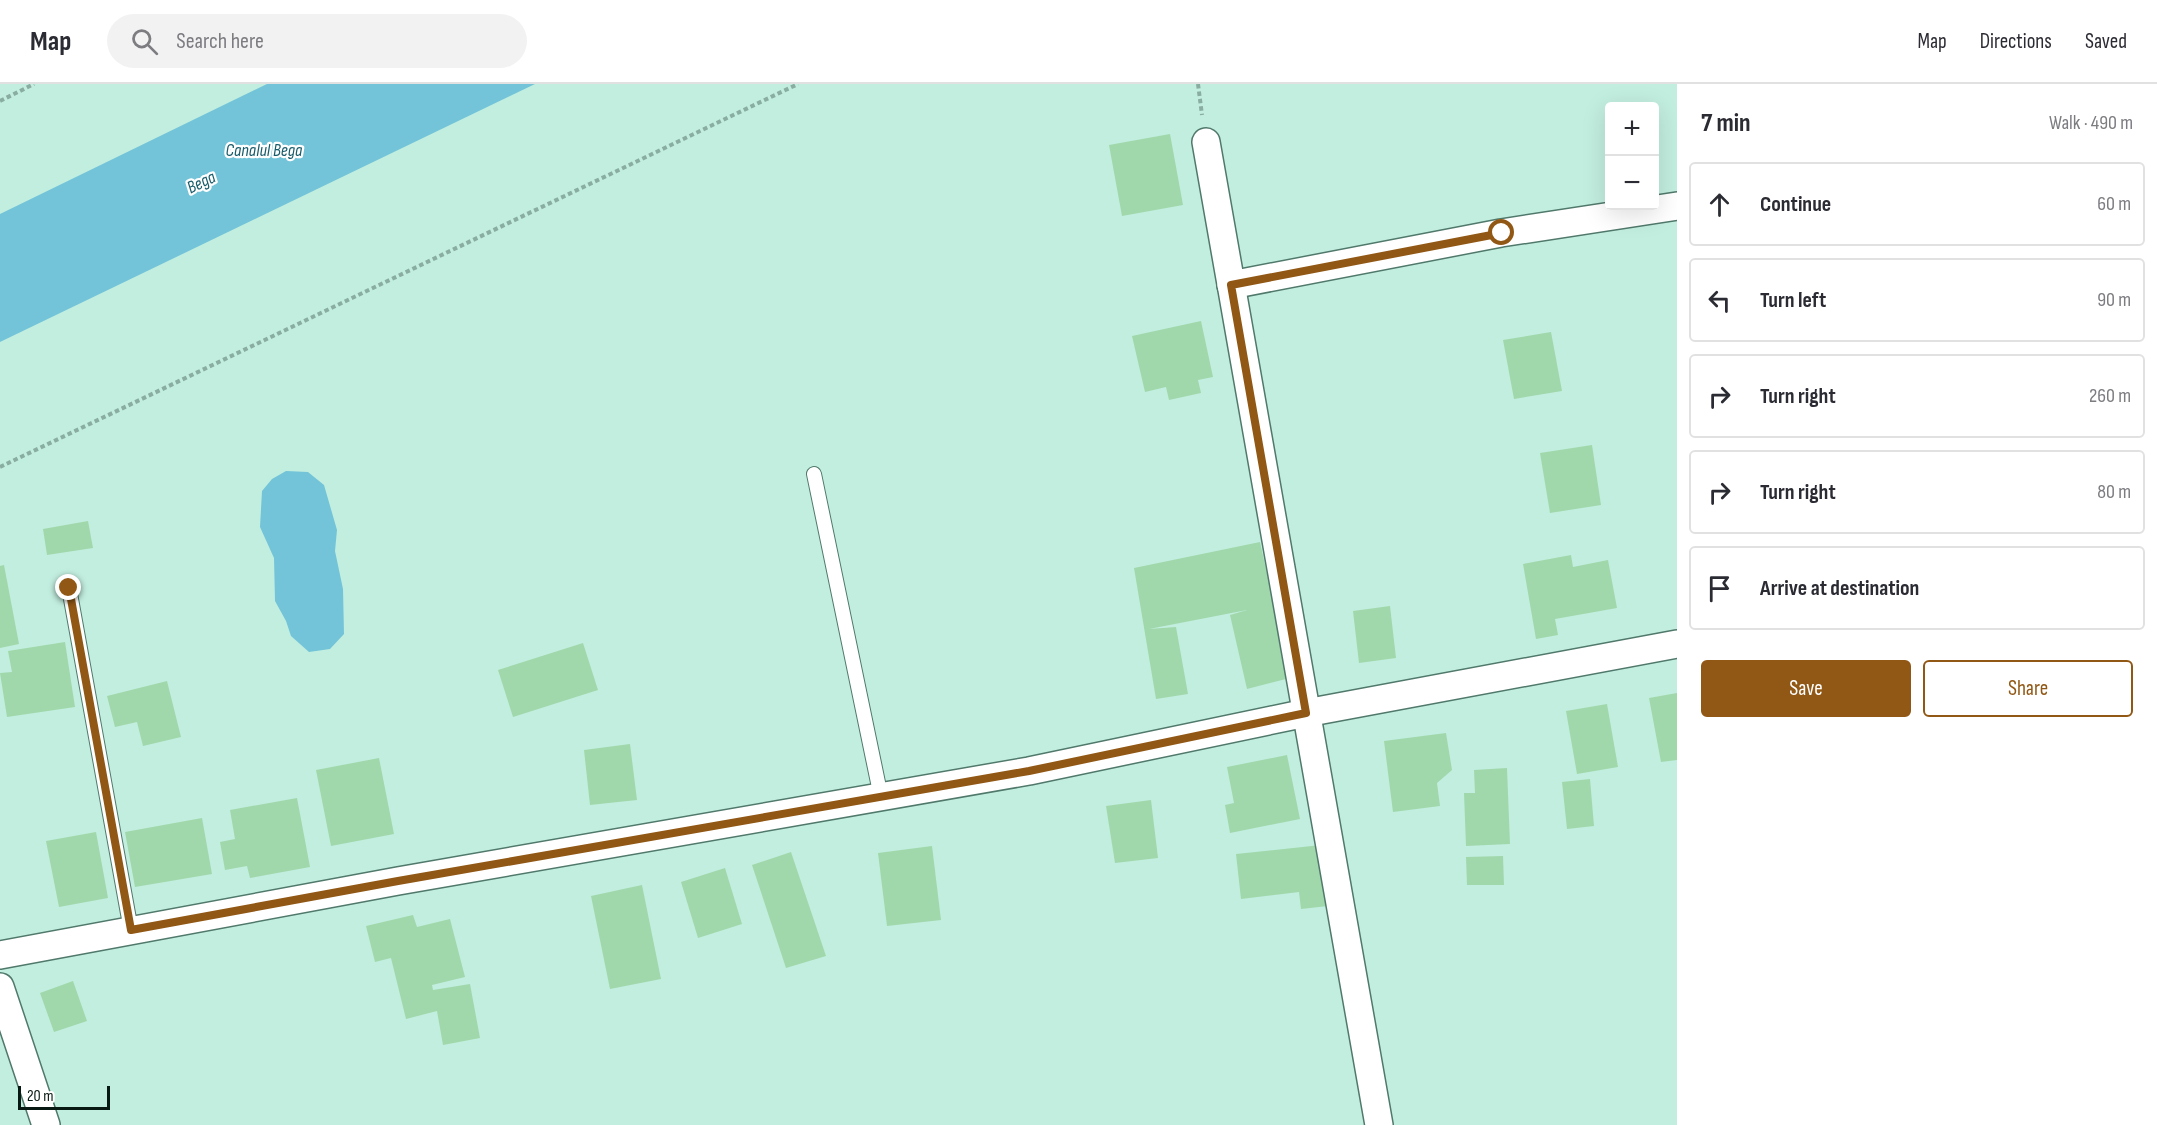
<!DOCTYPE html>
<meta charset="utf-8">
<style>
body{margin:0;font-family:"Sofia Sans Condensed",sans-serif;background:#f2f2f3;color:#2b2b33}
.controls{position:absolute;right:18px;top:18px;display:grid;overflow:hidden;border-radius:6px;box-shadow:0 6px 24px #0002}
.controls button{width:54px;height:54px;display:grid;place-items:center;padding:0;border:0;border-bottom:2px solid #e1e1e2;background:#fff;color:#2b2b33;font:30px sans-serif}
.scale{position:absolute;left:18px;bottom:15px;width:92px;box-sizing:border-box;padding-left:6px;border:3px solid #081914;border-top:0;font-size:16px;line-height:21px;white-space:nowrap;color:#081914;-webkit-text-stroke:4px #fff;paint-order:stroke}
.stop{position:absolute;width:18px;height:18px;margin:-14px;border:4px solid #915714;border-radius:50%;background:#fff}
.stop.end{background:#915714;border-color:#fff;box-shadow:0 2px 6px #0008}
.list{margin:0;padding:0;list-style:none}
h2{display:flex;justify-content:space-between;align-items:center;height:78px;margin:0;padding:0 24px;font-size:26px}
h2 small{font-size:20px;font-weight:400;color:#7c7c81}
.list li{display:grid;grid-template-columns:39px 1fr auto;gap:18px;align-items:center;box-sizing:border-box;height:84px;margin:0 12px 12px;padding:0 12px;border:2px solid #e1e1e2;border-radius:6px}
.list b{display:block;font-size:22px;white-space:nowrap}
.list em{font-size:20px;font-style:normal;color:#7c7c81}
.actions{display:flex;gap:12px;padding:18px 24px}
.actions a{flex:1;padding:14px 0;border:2px solid #915714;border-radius:6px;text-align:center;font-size:21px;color:#915714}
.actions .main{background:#915714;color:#fff}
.icon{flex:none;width:33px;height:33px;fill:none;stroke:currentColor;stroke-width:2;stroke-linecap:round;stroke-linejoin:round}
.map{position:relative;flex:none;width:1677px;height:1041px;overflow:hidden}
header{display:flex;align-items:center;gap:36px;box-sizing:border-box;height:84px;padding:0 30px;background:#fff;border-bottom:2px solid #e1e1e2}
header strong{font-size:28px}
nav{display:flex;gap:33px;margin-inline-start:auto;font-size:21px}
.search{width:420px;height:54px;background:#f2f2f3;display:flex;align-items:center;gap:15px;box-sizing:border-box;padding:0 21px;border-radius:33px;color:#7c7c81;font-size:22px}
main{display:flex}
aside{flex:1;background:#fff}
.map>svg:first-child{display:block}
.water{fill:#73c4d9}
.building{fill:#a0d8ab}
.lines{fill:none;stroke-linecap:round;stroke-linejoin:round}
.lane-casing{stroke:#50796c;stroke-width:16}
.street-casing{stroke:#50796c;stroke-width:30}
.path{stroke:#89ada1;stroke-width:4;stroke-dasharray:4.5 3;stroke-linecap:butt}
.lane{stroke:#fff;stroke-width:14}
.street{stroke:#fff;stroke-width:27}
.route{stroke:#915714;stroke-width:8}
.labels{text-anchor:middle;stroke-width:4.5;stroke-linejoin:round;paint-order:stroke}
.water-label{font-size:18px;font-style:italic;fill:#185c6b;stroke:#fff}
</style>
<header>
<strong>Map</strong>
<div class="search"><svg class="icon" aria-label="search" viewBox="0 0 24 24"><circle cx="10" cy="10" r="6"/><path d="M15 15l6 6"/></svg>Search here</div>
<nav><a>Map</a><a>Directions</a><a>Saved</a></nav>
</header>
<main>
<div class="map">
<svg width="1677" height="1041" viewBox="0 0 1677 1041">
<rect width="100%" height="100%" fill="#c2eedf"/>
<g class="water">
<polygon points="267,0 535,0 0,258 0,130"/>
<polygon points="286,387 308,388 324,401 337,446 335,467 343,505 344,550 330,565 309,568 291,552 286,537 275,517 274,474 260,443 262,407 272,395"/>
</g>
<g class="building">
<polygon points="1170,50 1183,121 1122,132 1109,61"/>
<polygon points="1201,237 1213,293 1198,296 1201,309 1169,316 1166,303 1145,308 1132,252"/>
<polygon points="1551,248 1562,307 1514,315 1503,256"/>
<polygon points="1592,361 1601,421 1550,429 1540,369"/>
<polygon points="88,437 93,464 47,471 43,445"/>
<polygon points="1260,458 1290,594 1247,605 1230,531 1247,526 1149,545 1176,543 1188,610 1156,615 1134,484"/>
<polygon points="1571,471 1573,483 1608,476 1617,524 1555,535 1558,551 1536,555 1523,480"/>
<polygon points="4,481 19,560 0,564 0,482"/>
<polygon points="1390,522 1396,574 1359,579 1353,527"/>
<polygon points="65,558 75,623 7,633 0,589 12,588 8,567"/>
<polygon points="583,559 598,606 513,633 498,586"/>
<polygon points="167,597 181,653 143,662 137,638 115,643 107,612"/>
<polygon points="1677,609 1677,676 1661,678 1649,614"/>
<polygon points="1607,620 1618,683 1577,690 1566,627"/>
<polygon points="1446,649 1452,686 1437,699 1440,722 1393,728 1384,657"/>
<polygon points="630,660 637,716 590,721 584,666"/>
<polygon points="1287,671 1300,735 1230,749 1225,721 1234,719 1227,683"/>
<polygon points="379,674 394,750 331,762 316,686"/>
<polygon points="1507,684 1510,760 1466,762 1464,709 1475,709 1474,686"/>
<polygon points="1590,695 1594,742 1567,745 1562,698"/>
<polygon points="297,714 310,783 250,794 247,782 225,786 220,758 235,755 230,726"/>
<polygon points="1151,716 1158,774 1115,779 1106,722"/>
<polygon points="202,734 212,790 135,803 125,748"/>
<polygon points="96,748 108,814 59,823 46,757"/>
<polygon points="1321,761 1328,822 1301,825 1299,808 1241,815 1236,770"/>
<polygon points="932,762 941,836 887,842 878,769"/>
<polygon points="791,768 826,872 786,884 752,781"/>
<polygon points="1503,772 1504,801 1467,801 1466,773"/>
<polygon points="725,784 742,840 698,854 681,798"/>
<polygon points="642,801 661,895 610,905 591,812"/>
<polygon points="413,831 417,843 450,835 465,893 432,901 433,906 470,900 480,954 443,961 437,927 406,935 391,874 375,878 366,842"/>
<polygon points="73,897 87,937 54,948 40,909"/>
</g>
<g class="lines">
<g class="lane-casing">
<g id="lane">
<polyline points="814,390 881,713"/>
<polyline points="69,504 131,846"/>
</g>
</g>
<g class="street-casing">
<g id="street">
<polyline points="1206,58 1379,1041"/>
<polyline points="1231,201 1501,149 1677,122"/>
<polyline points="0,871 398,797 1029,687 1306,629 1677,560"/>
<polyline points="0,903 46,1041"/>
</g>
</g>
<g class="path">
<polyline points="1198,0 1202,31"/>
<polyline points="0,17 34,0"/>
<polyline points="0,383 798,0"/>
</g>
<use href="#lane" class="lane"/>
<use href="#street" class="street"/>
</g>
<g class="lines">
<polyline class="route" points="69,504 131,846 398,797 1029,687 1306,629 1231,201 1502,149"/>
</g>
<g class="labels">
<g class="water-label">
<text x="264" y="72">Canalul Bega</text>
<text transform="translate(201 98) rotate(-26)" y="6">Bega</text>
</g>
</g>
</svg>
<div class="controls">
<button>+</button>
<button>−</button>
</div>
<div class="scale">20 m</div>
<div class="stop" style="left:1502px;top:149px"></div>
<div class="stop end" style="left:69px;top:504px"></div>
</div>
<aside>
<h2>7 min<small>Walk · 490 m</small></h2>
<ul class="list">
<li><svg class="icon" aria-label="ahead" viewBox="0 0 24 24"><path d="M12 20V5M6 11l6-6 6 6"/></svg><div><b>Continue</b></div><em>60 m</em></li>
<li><svg class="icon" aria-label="left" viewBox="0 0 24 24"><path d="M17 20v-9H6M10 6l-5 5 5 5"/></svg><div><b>Turn left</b></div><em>90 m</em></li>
<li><svg class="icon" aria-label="right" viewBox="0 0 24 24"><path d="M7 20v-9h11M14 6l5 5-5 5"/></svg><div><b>Turn right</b></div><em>260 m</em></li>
<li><svg class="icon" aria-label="right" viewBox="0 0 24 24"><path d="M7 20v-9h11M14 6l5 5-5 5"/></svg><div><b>Turn right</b></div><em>80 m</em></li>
<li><svg class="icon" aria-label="arrive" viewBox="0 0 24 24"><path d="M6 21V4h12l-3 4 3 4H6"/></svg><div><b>Arrive at destination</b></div></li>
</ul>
<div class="actions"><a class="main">Save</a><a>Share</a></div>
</aside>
</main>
